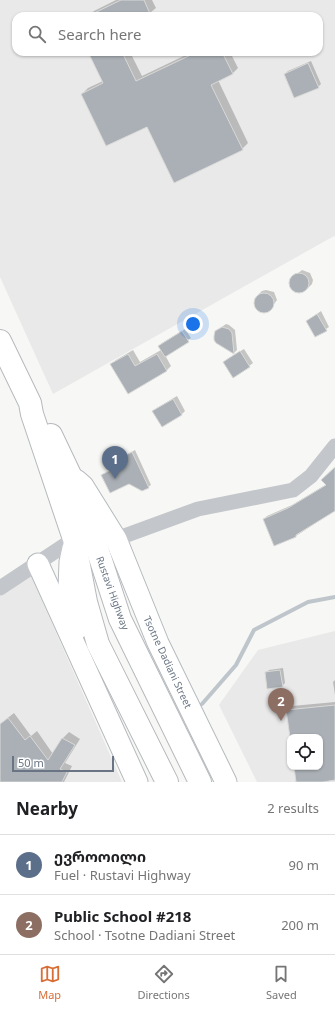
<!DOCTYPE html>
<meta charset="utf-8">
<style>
body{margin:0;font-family:"Noto Sans","Noto Sans Georgian",sans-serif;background:#f6f6f6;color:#202124}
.controls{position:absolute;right:12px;bottom:12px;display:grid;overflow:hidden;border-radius:8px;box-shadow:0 1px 3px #0004}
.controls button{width:36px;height:36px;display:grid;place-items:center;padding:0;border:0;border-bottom:1px solid #e0e0e0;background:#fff;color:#202124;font:20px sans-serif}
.scale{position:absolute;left:12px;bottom:10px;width:102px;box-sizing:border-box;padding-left:4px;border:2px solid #697584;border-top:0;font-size:11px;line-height:14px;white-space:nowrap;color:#697584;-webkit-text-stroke:3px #fff;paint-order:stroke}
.you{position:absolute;left:193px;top:324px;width:14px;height:14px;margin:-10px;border:3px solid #fff;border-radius:50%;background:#1a73e8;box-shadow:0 0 0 6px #1a73e833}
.badge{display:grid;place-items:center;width:26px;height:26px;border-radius:50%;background:#d86d35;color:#fff;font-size:13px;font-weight:700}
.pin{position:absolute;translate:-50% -33px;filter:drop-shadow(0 1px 2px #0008)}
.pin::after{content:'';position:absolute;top:21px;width:14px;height:12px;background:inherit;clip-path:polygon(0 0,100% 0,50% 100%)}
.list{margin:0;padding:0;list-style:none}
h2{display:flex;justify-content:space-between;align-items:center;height:52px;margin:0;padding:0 16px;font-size:17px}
h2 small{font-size:13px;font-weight:400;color:#757577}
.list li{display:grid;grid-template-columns:26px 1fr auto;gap:12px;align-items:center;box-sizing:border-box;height:60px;padding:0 16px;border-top:1px solid #e0e0e0}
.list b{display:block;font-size:15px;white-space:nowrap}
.list p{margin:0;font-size:13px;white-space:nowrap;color:#757577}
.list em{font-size:13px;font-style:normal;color:#757577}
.icon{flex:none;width:22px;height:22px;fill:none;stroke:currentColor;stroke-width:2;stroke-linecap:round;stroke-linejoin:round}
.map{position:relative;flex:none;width:335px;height:782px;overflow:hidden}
.search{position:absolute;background:#fff;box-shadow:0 1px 3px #0004;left:12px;right:12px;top:12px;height:44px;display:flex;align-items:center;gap:10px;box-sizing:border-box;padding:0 14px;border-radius:12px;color:#757577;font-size:15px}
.sheet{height:172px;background:#fff}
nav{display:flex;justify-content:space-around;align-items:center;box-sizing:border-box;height:56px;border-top:1px solid #e0e0e0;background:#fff;font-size:11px;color:#757577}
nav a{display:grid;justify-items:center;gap:2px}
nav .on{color:#d86d35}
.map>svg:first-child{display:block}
.built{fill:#e8e9e8;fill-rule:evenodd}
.shadow{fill:#0003}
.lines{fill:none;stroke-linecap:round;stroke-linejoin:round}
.stream{stroke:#bec5cb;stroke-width:4}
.building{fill:#aab0b6;stroke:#d9d9d7}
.secondary-casing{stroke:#b6babe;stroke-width:23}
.highway-casing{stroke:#b6b9bc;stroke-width:24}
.street{stroke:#c3c6ca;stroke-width:15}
.secondary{stroke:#fff;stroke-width:21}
.highway{stroke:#fff;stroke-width:22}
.labels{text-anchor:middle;stroke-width:4;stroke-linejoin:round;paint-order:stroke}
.street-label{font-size:10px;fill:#697584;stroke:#fff}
</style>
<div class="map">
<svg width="335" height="782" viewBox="0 0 335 782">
<rect width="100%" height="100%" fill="#f7f8f5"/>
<g class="built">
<path d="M 0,0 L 335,0 L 335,237 L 334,236 L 53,394 L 0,277 ZM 16,16 L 319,16 L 319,52 L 16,52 Z"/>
<polygon points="31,576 122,782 0,782 0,595"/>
<path d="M 335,631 L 335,782 L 257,782 L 219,705 L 258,650 ZM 290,737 L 320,737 L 320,767 L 290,767 Z"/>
</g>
<g class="shadow">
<polygon points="116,0 152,0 156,8 146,16 89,16 94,11"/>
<polygon points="89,52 130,52 142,76 192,52 230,52 238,68 232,74 218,80 248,143 242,149 147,126 82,94 88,88 103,81"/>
<polygon points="311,61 321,84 318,87 285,74 288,71"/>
<polygon points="302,270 310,273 313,280 312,284 305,291 296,293 293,290 290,282 291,279"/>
<polygon points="266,290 274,292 277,300 269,311 261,312 255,307 254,302 255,298 262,291"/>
<polygon points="321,311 329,327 316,336 307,321"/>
<polygon points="226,324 229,325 235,330 237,350 234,353 217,342 219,329"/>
<polygon points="185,329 191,338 165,355 171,366 167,370 111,364 116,360 133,350 140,362 161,350 159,346 162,343"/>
<polygon points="244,349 253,363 249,366 227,359"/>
<polygon points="177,396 185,411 182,414 162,426 154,411 157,408"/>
<polygon points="135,450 151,485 148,487 102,475 122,465 119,459"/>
<polygon points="335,468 335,510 296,536 264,519 267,516 292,505 327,484"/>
<polygon points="283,668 285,683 282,686 266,673 269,670"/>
<polygon points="335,680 335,695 333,682"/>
<polygon points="335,702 335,779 315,782 297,782 295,767 320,767 320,737 291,737 287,711 292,706"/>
<polygon points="14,713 31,736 37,731 53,754 63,738 69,732 80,739 65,763 72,766 64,782 0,782 0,724"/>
</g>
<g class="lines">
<polyline class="stream" points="202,704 236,665 254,630 308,602 335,597"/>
</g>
<g class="building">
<polygon points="121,0 144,0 151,16 88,16"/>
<polygon points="88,52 122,52 136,81 197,52 222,52 233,74 211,85 243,150 174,183 147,127 106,146 81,94 103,83"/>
<polygon points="308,63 319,88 294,98 284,74"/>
<circle cx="299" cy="283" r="10"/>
<circle cx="264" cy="303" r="10"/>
<polygon points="317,314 327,331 315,337 306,321"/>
<polygon points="222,327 229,329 232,333 234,354 216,343 214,340 214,336 215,331"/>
<polygon points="182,331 189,342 165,357 158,346"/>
<polygon points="240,351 250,367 233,378 223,362"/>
<polygon points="128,354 135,366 157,354 167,371 128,394 110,364"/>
<polygon points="173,399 182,415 162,427 152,411"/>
<polygon points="132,452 149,488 142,491 129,484 110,493 101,475 121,465 118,459"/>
<polygon points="335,467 335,511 296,535 296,537 274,546 263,519 288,508 326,485 321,480"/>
<polygon points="280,670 283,687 267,689 265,672"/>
<polygon points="335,705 335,780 323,782 296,782 294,767 320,767 320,737 290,737 286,710"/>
<polygon points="8,718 25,740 30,736 48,760 62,738 75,745 60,769 67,772 62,782 0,782 0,724"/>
</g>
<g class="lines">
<g class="secondary-casing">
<g id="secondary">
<polyline points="76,480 83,486 116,539 158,643 226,782"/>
<polyline points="73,548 70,562 69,588 76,630"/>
<polyline points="38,564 137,782"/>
</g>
</g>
<g class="highway-casing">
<g id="highway">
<polyline points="0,341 30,403 32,414 74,539 86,602 98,644 167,782"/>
<polyline points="51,435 80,496 120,619 200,782"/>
</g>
</g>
<g class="street">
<polyline points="107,538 116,539 198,509 293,490 311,476 335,446"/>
<polyline points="0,588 74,539 81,539"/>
</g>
<use href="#secondary" class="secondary"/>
<use href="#highway" class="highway"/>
</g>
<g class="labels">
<g class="street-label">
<text transform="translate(113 593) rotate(70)" y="4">Rustavi Highway</text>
<text transform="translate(168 662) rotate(65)" y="4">Tsotne Dadiani Street</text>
</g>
</g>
</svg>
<div class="controls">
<button><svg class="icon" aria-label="locate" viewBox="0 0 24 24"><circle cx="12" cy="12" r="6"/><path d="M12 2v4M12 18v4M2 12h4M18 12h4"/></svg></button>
</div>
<div class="scale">50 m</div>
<div class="you"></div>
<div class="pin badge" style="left:115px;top:479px;background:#5c6f8a">1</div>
<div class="pin badge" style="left:281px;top:721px;background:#8d6e63">2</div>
<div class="search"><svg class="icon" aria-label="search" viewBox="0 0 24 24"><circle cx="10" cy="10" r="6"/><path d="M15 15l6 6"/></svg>Search here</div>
</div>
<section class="sheet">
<h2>Nearby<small>2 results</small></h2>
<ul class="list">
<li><span class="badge" style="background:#5c6f8a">1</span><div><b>ევროოილი</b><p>Fuel · Rustavi Highway</p></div><em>90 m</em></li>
<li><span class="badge" style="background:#8d6e63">2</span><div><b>Public School #218</b><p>School · Tsotne Dadiani Street</p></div><em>200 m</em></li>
</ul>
</section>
<nav>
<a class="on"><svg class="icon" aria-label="map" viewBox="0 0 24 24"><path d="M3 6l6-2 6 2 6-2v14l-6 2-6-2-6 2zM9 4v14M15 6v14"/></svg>Map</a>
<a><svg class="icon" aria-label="directions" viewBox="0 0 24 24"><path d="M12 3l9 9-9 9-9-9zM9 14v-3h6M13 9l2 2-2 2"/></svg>Directions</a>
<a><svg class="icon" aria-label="saved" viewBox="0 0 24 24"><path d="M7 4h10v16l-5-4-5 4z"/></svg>Saved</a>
</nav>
